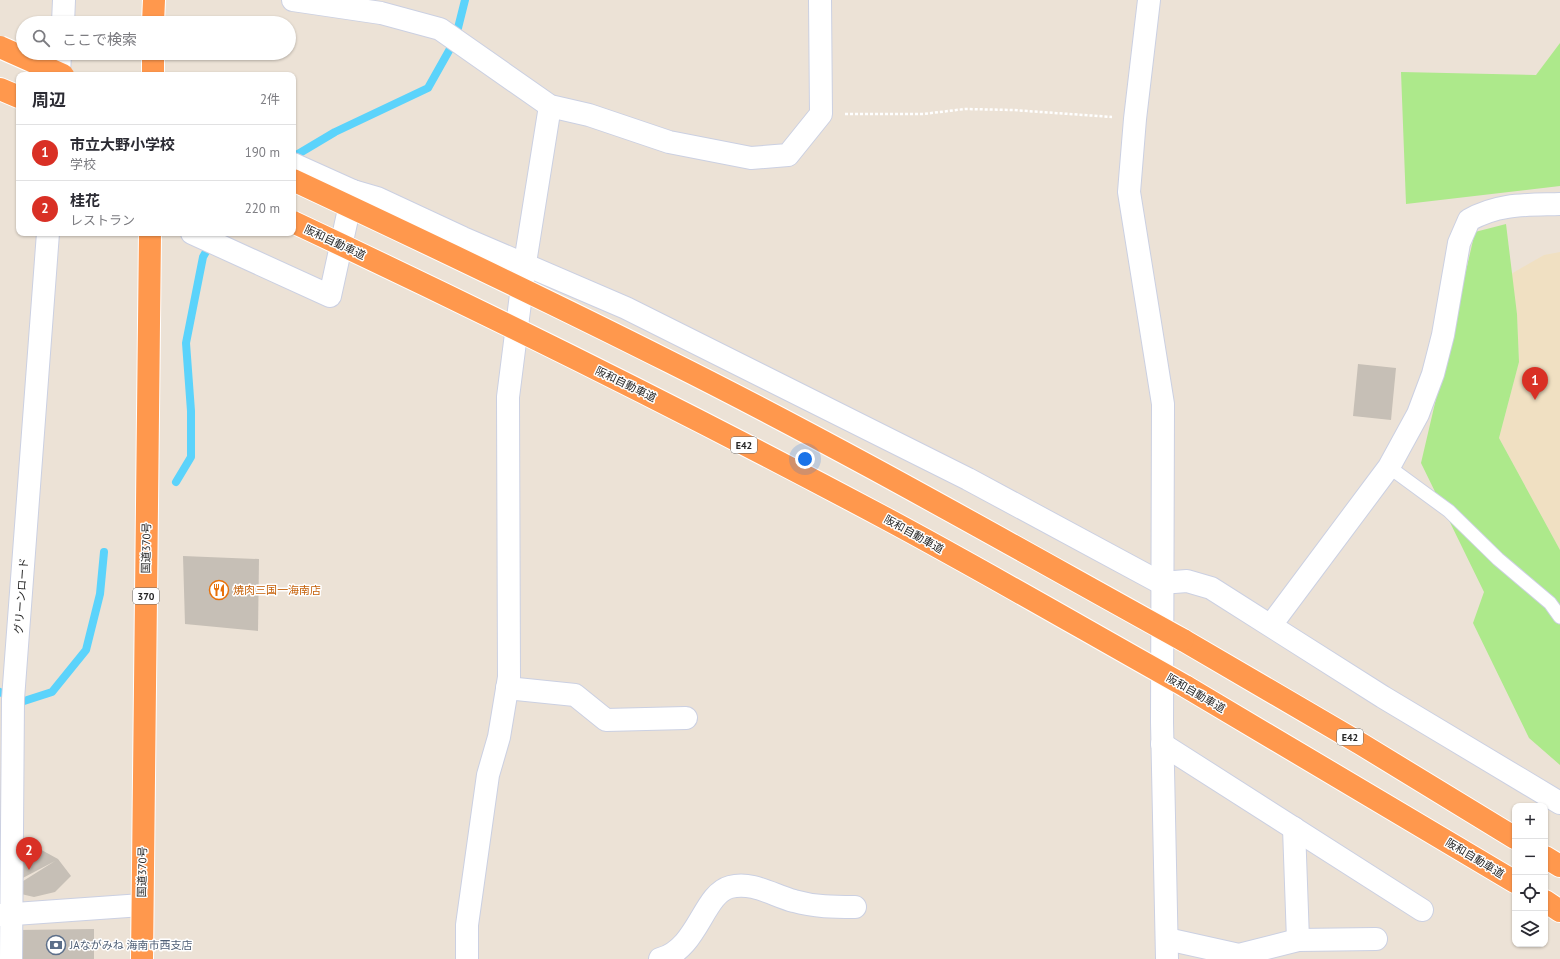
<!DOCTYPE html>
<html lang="ja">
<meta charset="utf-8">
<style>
body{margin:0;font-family:"PT Sans","Noto Sans JP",sans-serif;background:#f2f2f3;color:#2b2b33}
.controls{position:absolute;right:12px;bottom:12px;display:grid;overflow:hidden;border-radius:8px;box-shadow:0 1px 3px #0004}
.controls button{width:36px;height:36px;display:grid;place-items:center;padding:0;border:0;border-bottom:1px solid #e1e1e2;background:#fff;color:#2b2b33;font:20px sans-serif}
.you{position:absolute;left:805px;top:459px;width:14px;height:14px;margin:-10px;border:3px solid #fff;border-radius:50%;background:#1a73e8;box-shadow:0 0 0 6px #1a73e833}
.badge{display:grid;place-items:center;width:26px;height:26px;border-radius:50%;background:#d93025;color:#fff;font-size:13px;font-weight:700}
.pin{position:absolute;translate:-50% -33px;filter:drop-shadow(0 1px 2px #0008)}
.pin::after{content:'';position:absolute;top:21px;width:14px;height:12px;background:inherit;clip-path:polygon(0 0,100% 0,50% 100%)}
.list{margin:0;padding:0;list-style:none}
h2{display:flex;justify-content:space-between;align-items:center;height:52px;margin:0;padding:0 16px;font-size:17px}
h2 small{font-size:13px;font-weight:400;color:#7c7c81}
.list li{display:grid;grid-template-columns:26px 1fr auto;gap:12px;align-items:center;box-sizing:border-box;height:56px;padding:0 16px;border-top:1px solid #e1e1e2}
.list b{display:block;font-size:15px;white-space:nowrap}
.list p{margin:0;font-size:13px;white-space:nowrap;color:#7c7c81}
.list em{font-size:13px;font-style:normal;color:#7c7c81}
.icon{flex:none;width:22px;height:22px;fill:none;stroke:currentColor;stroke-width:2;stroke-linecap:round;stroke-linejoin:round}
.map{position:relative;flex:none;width:1560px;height:959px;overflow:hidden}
.search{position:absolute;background:#fff;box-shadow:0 1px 3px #0004;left:16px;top:16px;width:280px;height:44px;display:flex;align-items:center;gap:10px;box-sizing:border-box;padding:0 14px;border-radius:22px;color:#7c7c81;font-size:15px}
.panel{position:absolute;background:#fff;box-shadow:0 1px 3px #0004;left:16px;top:72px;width:280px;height:164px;border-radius:8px}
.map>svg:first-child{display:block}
.education{fill:#f0e0c2}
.green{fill:#ade98b}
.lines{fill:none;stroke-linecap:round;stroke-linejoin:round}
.stream{stroke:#5bd3fb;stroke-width:8}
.building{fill:#c6bfb6}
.lane-casing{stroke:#cbd0e2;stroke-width:15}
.street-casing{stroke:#cbd0e2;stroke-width:24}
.highway-casing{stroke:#fff;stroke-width:24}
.path{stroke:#fff;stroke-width:2.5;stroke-dasharray:3 2;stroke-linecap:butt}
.lane{stroke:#fff;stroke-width:13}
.street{stroke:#fff;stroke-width:22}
.highway{stroke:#ff984d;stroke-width:22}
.highway-bridge-casing{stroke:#fff;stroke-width:24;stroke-linecap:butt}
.highway-bridge{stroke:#ff984d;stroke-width:22}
.labels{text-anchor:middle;stroke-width:3;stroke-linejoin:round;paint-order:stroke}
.shield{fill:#fff;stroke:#686868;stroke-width:1}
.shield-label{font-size:10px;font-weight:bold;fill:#272727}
.street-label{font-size:11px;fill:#272727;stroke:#fff}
.food-label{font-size:11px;fill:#c56008;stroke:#fff;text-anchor:start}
.service-label{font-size:11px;fill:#4e5e75;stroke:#fff;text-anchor:start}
</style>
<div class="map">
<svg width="1560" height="959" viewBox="0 0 1560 959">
<rect width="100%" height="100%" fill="#ece2d6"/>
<polygon class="education" points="1560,252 1560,550 1499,438 1519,362 1517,314 1511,274 1544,255"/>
<g class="green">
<polygon points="1560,43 1560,186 1406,204 1401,72 1536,75"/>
<polygon points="1506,224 1517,314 1519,362 1499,438 1560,550 1560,765 1529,738 1473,623 1484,592 1421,463 1475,232"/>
</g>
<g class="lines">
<g class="stream">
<polyline points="293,157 335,132 428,88 455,40 465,0"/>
<polyline points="176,482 191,457 191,411 186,343 203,257 211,243"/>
<polyline points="0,692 21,702 52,692 86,650 100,594 104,552"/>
</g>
</g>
<g class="building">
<polygon points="1358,364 1396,368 1391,420 1353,416"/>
<polygon points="183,556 259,559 258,631 185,624"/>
<polygon points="36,847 58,859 71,876 55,892 34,897 21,894 20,883 55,861 19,880 19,850"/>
<polygon points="94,929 94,959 18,959 18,930"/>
</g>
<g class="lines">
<g class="lane-casing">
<polyline id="lane" points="1389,467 1449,511 1498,559 1550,603 1560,617"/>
</g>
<g class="street-casing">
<g id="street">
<polyline points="293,0 381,13 440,29 550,106 589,115 669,142 751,158 788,155 821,114 820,0"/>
<polyline points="1149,0 1135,119 1129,192 1163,404 1162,722 1167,959"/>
<polyline points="63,23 64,0"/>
<polyline points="59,75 60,53"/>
<polyline points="293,164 353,191 377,198 463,238 626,308 968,479 1161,583 1187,581 1211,588 1383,697 1560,803"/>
<polyline points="192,233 330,296 353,191"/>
<path d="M 1271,625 L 1389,467 L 1418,414 L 1433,374 L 1443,335 L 1459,243 L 1469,220 C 1499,203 1527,205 1560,204"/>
<polyline points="507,688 575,695 606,720 686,718"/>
<polyline points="1162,744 1422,910"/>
<polyline points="1294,828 1298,940"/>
<polyline points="0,915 142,905"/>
<polyline points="1167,939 1239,955 1298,940 1376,939"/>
<polyline points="11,959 13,699 48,233"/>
<polyline points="467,959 467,925 488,775 499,737 509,677 508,397 525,263 550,106"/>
<path d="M 660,959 C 698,949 703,894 730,887 C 753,881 774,896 794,901 C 815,907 834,907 855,907"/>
</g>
</g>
<g class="highway-casing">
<g id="highway">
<polyline points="153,23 154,0"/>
<polyline points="153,75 153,53"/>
<polyline points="0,89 19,97"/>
<polyline points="1183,640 1361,744 1515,838"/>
<polyline points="1185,686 1515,882"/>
<polyline points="1545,857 1560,866"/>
<polyline points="1545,901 1560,911"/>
<polyline points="142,959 150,233"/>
</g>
</g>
<polyline class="path" points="845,114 923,114 965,109 1013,110 1112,117"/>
<use href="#lane" class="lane"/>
<use href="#street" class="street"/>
<use href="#highway" class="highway"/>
<g class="highway-bridge-casing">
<g id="highway-bridge">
<polyline points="0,47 63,75"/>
<path d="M 293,180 C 419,239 545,299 670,362 C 844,449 1013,546 1183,640"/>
<path d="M 293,222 C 493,316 690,414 885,518 C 986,572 1085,630 1185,686"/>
</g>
</g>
<use href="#highway-bridge" class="highway-bridge"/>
</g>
<defs>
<g id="restaurant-ring" transform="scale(1)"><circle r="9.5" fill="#fff" stroke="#e8710a" stroke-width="1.5"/><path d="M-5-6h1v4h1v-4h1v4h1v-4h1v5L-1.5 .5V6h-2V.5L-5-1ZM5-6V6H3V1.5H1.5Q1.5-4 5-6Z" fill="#e8710a"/></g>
<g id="bank-ring" transform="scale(1)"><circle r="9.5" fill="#fff" stroke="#5c6f8a" stroke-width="1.5"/><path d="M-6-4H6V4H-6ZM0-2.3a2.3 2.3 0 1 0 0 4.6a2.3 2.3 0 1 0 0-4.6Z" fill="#5c6f8a"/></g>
</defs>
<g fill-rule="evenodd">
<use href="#restaurant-ring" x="219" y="590"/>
<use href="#bank-ring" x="56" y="945"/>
</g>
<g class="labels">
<g class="shield">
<rect x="731" y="437" width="26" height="16" rx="3"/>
<rect x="133" y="588" width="26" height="16" rx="3"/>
<rect x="1337" y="729" width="26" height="16" rx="3"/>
</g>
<g class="shield-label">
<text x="744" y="449">E42</text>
<text x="146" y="600">370</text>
<text x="1350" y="741">E42</text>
</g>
<g class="street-label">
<text transform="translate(335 242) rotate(25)" y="4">阪和自動車道</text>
<text transform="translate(626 384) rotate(26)" y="4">阪和自動車道</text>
<text transform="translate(914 534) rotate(29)" y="4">阪和自動車道</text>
<text transform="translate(146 548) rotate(-89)" y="4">国道370号</text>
<text transform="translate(21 596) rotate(-86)" y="4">グリーンロード</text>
<text transform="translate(1196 693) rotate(30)" y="4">阪和自動車道</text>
<text transform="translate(1475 858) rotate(31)" y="4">阪和自動車道</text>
<text transform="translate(142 872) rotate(-89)" y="4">国道370号</text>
</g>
<g class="food-label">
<text x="233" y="594">焼肉三国一海南店</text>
</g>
<g class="service-label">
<text x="70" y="949">JAながみね 海南市西支店</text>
</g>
</g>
</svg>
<div class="controls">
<button>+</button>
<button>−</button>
<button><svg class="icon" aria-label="locate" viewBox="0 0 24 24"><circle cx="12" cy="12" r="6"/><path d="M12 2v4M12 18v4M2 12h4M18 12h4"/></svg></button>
<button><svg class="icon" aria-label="layers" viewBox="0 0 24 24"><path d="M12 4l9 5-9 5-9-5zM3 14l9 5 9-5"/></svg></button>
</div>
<div class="you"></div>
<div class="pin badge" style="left:1535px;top:400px">1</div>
<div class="pin badge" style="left:29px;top:870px">2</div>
<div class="search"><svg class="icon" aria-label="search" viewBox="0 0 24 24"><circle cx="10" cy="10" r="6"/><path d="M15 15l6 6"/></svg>ここで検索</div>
<section class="panel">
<h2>周辺<small>2件</small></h2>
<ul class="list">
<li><span class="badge">1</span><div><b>市立大野小学校</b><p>学校</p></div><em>190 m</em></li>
<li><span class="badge">2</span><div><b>桂花</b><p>レストラン</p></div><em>220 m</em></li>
</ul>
</section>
</div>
